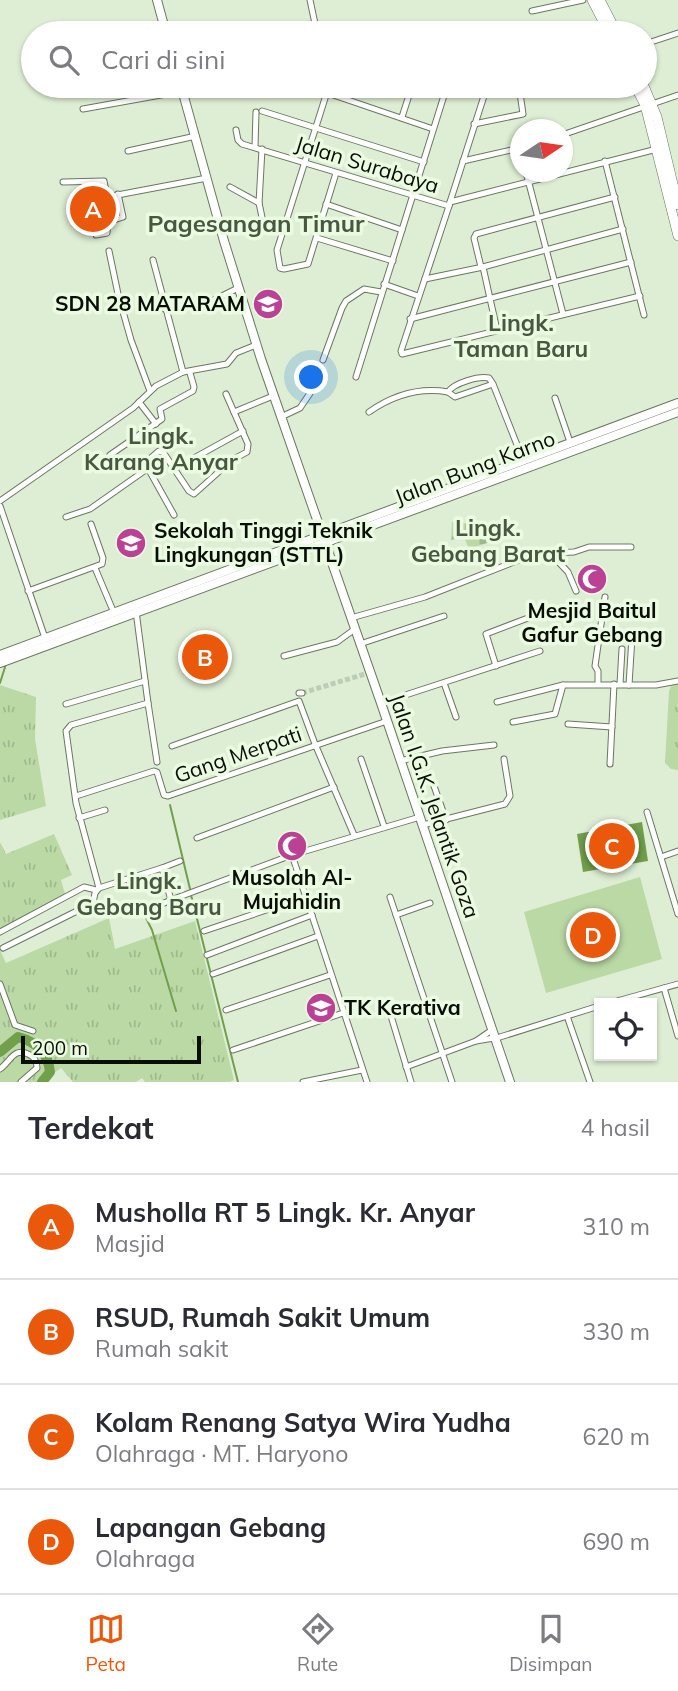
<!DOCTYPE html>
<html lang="id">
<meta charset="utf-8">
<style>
body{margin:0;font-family:Mulish,sans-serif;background:#f2f2f3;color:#2b2b33}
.controls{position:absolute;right:21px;bottom:21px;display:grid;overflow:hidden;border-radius:0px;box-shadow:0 2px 5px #0004}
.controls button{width:63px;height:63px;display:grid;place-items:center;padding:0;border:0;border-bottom:2px solid #e1e1e2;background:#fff;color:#2b2b33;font:35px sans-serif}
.compass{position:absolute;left:510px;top:119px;width:63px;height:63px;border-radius:50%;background:#fff;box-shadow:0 2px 5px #0004;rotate:77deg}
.scale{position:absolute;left:21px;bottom:18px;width:180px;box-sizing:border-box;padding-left:7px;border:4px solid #090e06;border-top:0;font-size:19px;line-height:24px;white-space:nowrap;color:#090e06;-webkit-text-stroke:5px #ebfbe1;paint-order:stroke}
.you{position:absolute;left:312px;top:378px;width:24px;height:24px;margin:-18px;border:5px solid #fff;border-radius:50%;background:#1a73e8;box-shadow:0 0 0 10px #1a73e833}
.badge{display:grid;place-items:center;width:46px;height:46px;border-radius:50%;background:#ea580c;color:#fff;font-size:23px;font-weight:700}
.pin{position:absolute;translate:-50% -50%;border:4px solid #fff;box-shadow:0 2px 7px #0006}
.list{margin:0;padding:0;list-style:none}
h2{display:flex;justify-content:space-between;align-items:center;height:91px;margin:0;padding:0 28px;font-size:30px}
h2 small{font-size:23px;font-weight:400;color:#7c7c81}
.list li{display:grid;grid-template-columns:46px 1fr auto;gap:21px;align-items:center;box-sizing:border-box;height:105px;padding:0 28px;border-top:2px solid #e1e1e2}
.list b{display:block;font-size:26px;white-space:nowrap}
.list p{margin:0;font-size:23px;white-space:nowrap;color:#7c7c81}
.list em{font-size:23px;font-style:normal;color:#7c7c81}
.icon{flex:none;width:38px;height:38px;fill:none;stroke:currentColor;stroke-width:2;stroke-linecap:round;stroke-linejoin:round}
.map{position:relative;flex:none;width:678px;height:1082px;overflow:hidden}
.search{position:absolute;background:#fff;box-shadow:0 2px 5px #0004;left:21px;right:21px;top:21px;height:77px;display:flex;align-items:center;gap:18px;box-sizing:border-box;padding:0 24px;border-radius:38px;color:#7c7c81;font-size:26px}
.sheet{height:511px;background:#fff}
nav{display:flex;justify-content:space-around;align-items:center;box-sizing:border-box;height:98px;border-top:2px solid #e1e1e2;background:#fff;font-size:19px;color:#7c7c81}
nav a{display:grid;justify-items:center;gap:4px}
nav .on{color:#ea580c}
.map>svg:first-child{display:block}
.grass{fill:url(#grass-tufts)}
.cemetery{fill:url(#cemetery-stones)}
.garden{fill:#bbd9a5}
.water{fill:#719f4c}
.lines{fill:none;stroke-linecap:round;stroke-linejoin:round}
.stream{stroke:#719f4c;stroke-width:2}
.river{stroke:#719f4c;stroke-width:10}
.street-tunnel{stroke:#beccb5;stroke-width:5;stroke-dasharray:5 2.5;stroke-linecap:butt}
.street-casing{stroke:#6a7861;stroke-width:7}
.secondary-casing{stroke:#6a7861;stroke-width:10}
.primary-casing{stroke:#6a7861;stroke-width:10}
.street{stroke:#fff;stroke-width:5}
.secondary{stroke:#fff;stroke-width:8}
.primary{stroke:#fff;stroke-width:9}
.labels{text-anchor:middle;stroke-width:7;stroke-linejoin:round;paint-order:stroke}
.street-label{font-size:21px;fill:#090e06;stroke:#ebfbe1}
.poi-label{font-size:21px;font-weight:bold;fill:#090e06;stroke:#ebfbe1;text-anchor:start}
.neighbourhood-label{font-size:23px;font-weight:bold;fill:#495640;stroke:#ebfbe1}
.quarter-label{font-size:24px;font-weight:bold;fill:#495640;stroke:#ebfbe1}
</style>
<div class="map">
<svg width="678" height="1082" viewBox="0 0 678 1082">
<defs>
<pattern id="grass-tufts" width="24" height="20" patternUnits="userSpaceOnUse" patternTransform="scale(1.75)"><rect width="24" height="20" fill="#bbd9a5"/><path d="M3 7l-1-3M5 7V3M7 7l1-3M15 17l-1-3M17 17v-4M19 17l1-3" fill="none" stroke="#9fb98d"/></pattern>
<pattern id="cemetery-stones" width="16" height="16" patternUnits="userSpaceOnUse" patternTransform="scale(1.75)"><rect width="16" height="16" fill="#bbd9a5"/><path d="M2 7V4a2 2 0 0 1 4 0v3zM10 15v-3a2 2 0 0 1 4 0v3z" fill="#9fb98d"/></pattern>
</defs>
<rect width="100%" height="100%" fill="#deeed4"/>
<g class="grass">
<polygon points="672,684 678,684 678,770 671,769 665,763 669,691"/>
<polygon points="0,685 36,697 35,739 46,806 0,820"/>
<polygon points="54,834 72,875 61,880 65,894 0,933 0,842 6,854"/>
<polygon points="109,918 115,949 195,921 234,1080 230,1082 145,1082 142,1078 136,1082 73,1082 61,1068 41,1082 0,1082 0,950 6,963"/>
</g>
<polygon class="cemetery" points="452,522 481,525 493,541 469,549 464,537 451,540"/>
<polygon class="garden" points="640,877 662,959 546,993 524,912"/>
<polygon class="water" points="642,822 648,861 583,872 577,834"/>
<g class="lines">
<g class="stream">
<polyline points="0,683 6,664"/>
<polyline points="170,805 190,889"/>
<polyline points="191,895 238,1082"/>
<polyline points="143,912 152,930 176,1011"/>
</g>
<path class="river" d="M 0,1052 L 18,1037 C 37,1042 48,1053 50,1072 L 42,1082"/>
<polyline class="street-tunnel" points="302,693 365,674"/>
<g class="street-casing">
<g id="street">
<polyline points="310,0 317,33"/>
<polyline points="532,11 583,0"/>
<polyline points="645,44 678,33"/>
<polyline points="307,86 433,129"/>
<polyline points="327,92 277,250 280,268 284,269 308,264 336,173"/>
<polyline points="83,109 183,91"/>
<polyline points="262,111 424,162"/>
<polyline points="402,117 412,86"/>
<polyline points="474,124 523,114 519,86"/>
<polyline points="236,130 238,140 242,144 449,206 450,202 657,149"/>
<polyline points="562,135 678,95"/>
<polyline points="255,146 256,112"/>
<polyline points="262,149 259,203 263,222"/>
<polyline points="128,151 196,136"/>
<polyline points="463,161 520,148"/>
<polyline points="605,161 644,315"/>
<polyline points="526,172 563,314"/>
<polyline points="63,182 104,181 107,197"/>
<polyline points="230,187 259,203"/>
<polyline points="91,200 207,178"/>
<polyline points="450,202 484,96 483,86"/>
<polyline points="326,204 402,230"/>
<polyline points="449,206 401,351 402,354 640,296"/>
<polyline points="96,235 107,233 108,222 123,217 118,194"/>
<polyline points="317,238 393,261"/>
<polyline points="109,251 118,294 131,340 150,391"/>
<polyline points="153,260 183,372"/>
<polyline points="481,267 474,238 476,234 615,197"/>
<polyline points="483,267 497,330"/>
<polyline points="425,279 483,267 623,229"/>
<polyline points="384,284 418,296"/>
<polyline points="165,309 206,304 238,288"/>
<polyline points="410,319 631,262"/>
<polyline points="323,360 342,308 346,301 364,289 381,292"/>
<polyline points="356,377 447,86"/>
<path d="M 493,384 L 455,397 L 448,392 C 454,383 478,376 489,378 L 493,384 L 523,460"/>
<polyline points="555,398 570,442"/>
<polyline points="139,402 156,424"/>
<polyline points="234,412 273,396"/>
<path d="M 369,412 C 392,396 419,387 448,392"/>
<polyline points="281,417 300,408 319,380"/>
<polyline points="110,455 162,419 160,409 193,391 194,387 190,373"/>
<polyline points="174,469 243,431"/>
<polyline points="0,501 133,408 156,386 183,372 227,364 236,353 256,345"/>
<polyline points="0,506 45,638"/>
<polyline points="174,515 145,463 159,451 163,452 189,491 194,494 232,460 247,452 248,444 226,394"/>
<polyline points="66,517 90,509 147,469"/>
<polyline points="551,554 568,572 576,591"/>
<polyline points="95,568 114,613"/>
<polyline points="28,591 102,564 103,558 91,524"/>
<polyline points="351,618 425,597 534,554 574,552 589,547 631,547"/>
<polyline points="360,644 444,616"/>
<polyline points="284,656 337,642 355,629"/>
<polyline points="496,666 486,634 528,618"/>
<polyline points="444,683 456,717"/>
<polyline points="598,684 598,671 595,666 605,597"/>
<polyline points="620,684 622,649"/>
<polyline points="629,685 632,637"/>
<polyline points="299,693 302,693"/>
<polyline points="497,702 563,685"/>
<polyline points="148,703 157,762"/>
<polyline points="381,703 540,651"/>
<polyline points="66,704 145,681"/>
<polyline points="513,722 555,714 563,685 656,685 678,681"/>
<polyline points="568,724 612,727"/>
<polyline points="172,746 299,701 315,744 354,835"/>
<polyline points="361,759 384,826"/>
<polyline points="400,761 442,751 494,745"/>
<polyline points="610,764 614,684"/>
<polyline points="434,786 446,820"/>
<polyline points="76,796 154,771 157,772 164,795 168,796 387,721"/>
<polyline points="647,812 678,914"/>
<polyline points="79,818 105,810"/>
<polyline points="423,825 505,804 510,796 504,759"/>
<polyline points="197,838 334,787"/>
<polyline points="661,857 678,851"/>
<polyline points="162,868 180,861"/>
<polyline points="99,888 162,868 171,900 292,855"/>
<polyline points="390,897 452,1082"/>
<polyline points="146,911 171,900"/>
<polyline points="396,915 430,903"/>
<polyline points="204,931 305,897"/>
<polyline points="0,932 84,887 96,890"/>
<polyline points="3,948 93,903 95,893 99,888 76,803 66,731 71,725 148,703 136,611"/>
<polyline points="207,955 312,915"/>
<polyline points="213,974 318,936"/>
<polyline points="0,984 15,1025 33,1031"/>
<polyline points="664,988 678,1036"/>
<polyline points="610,1003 678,984"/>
<polyline points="226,1010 330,975"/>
<polyline points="391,1016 411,1082"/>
<polyline points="567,1016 590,1082"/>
<polyline points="476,1041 500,1037 599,1006"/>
<polyline points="233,1050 343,1013"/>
<polyline points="406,1067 476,1041 492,1030"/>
<path d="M 0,1069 C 10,1062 14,1047 28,1054 C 35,1057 37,1061 37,1068 L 21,1082"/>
<polyline points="303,1082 362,1070"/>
<polyline points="367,1082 292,855 420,817"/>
</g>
</g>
<g class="secondary-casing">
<g id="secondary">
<polyline points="157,0 166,33"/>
<polyline points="181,86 224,241 261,359 381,703 510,1082"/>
<polyline points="0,655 678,403"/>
<polyline points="0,663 678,412"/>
</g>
</g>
<g class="primary-casing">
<g id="primary">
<polyline points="592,0 609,33"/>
<polyline points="600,0 617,33"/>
<polyline points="635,86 645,105 678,236"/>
<polyline points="644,86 657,117 678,205"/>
</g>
</g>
<use href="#street" class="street"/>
<use href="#secondary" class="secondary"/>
<use href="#primary" class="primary"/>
</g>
<defs>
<g id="school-disc" transform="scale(1.575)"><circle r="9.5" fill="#bb4194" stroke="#ebfbe1"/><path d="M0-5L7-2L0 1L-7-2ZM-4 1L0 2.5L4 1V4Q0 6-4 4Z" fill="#fff"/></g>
<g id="university-disc" transform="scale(1.575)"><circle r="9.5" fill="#bb4194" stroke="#ebfbe1"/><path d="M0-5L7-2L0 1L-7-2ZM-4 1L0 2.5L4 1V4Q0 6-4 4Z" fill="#fff"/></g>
<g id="mosque-disc" transform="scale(1.575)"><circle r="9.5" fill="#bb4194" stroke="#ebfbe1"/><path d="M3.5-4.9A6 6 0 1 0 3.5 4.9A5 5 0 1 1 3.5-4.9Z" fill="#fff"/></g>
</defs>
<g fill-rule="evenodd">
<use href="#school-disc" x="268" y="304"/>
<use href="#university-disc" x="131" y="543"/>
<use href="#mosque-disc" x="592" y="579"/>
<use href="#mosque-disc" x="292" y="846"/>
<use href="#school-disc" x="321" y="1008"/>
</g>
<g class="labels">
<g class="street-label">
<text transform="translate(367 165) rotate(17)" y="7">Jalan Surabaya</text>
<text transform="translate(475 468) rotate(-21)" y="7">Jalan Bung Karno</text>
<text transform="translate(238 755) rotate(-19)" y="7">Gang Merpati</text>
<text transform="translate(434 806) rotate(71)" y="7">Jalan I.G.K. Jelantik Goza</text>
</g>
<g class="poi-label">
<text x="245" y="311" text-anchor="end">SDN 28 MATARAM</text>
<text x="154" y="538">Sekolah Tinggi Teknik<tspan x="154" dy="24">Lingkungan (STTL)</tspan></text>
<text x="592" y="618" text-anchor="middle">Mesjid Baitul<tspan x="592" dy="24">Gafur Gebang</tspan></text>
<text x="292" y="885" text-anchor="middle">Musolah Al-<tspan x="292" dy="24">Mujahidin</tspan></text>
<text x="344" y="1015">TK Kerativa</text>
</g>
<g class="neighbourhood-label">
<text x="521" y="331">Lingk.<tspan x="521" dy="26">Taman Baru</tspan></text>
<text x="161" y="444">Lingk.<tspan x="161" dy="26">Karang Anyar</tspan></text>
<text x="488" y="536">Lingk.<tspan x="488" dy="26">Gebang Barat</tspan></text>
<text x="149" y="889">Lingk.<tspan x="149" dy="26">Gebang Baru</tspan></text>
</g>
<g class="quarter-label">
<text x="256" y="232">Pagesangan Timur</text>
</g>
</g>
</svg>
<div class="controls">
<button><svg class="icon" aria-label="locate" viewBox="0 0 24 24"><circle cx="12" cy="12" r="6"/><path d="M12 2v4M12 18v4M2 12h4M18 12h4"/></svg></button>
</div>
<svg class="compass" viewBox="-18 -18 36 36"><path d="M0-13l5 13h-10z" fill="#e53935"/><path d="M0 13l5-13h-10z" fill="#7c7c81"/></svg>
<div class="scale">200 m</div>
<div class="you"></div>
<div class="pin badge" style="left:93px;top:209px">A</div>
<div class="pin badge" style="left:205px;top:657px">B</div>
<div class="pin badge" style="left:612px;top:846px">C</div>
<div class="pin badge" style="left:593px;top:935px">D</div>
<div class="search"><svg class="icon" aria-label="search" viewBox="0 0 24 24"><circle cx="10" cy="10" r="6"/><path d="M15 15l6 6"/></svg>Cari di sini</div>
</div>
<section class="sheet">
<h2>Terdekat<small>4 hasil</small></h2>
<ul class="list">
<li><span class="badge">A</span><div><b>Musholla RT 5 Lingk. Kr. Anyar</b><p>Masjid</p></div><em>310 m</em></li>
<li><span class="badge">B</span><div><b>RSUD, Rumah Sakit Umum</b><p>Rumah sakit</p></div><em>330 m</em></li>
<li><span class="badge">C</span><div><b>Kolam Renang Satya Wira Yudha</b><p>Olahraga · MT. Haryono</p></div><em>620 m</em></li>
<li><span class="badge">D</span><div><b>Lapangan Gebang</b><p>Olahraga</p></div><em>690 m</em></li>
</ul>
</section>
<nav>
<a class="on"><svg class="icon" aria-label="map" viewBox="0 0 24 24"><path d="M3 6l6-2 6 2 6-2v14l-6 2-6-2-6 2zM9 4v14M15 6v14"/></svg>Peta</a>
<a><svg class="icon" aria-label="directions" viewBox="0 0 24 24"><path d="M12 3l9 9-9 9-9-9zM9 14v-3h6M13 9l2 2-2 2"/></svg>Rute</a>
<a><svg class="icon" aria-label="saved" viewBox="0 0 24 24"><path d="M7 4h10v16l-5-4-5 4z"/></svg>Disimpan</a>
</nav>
